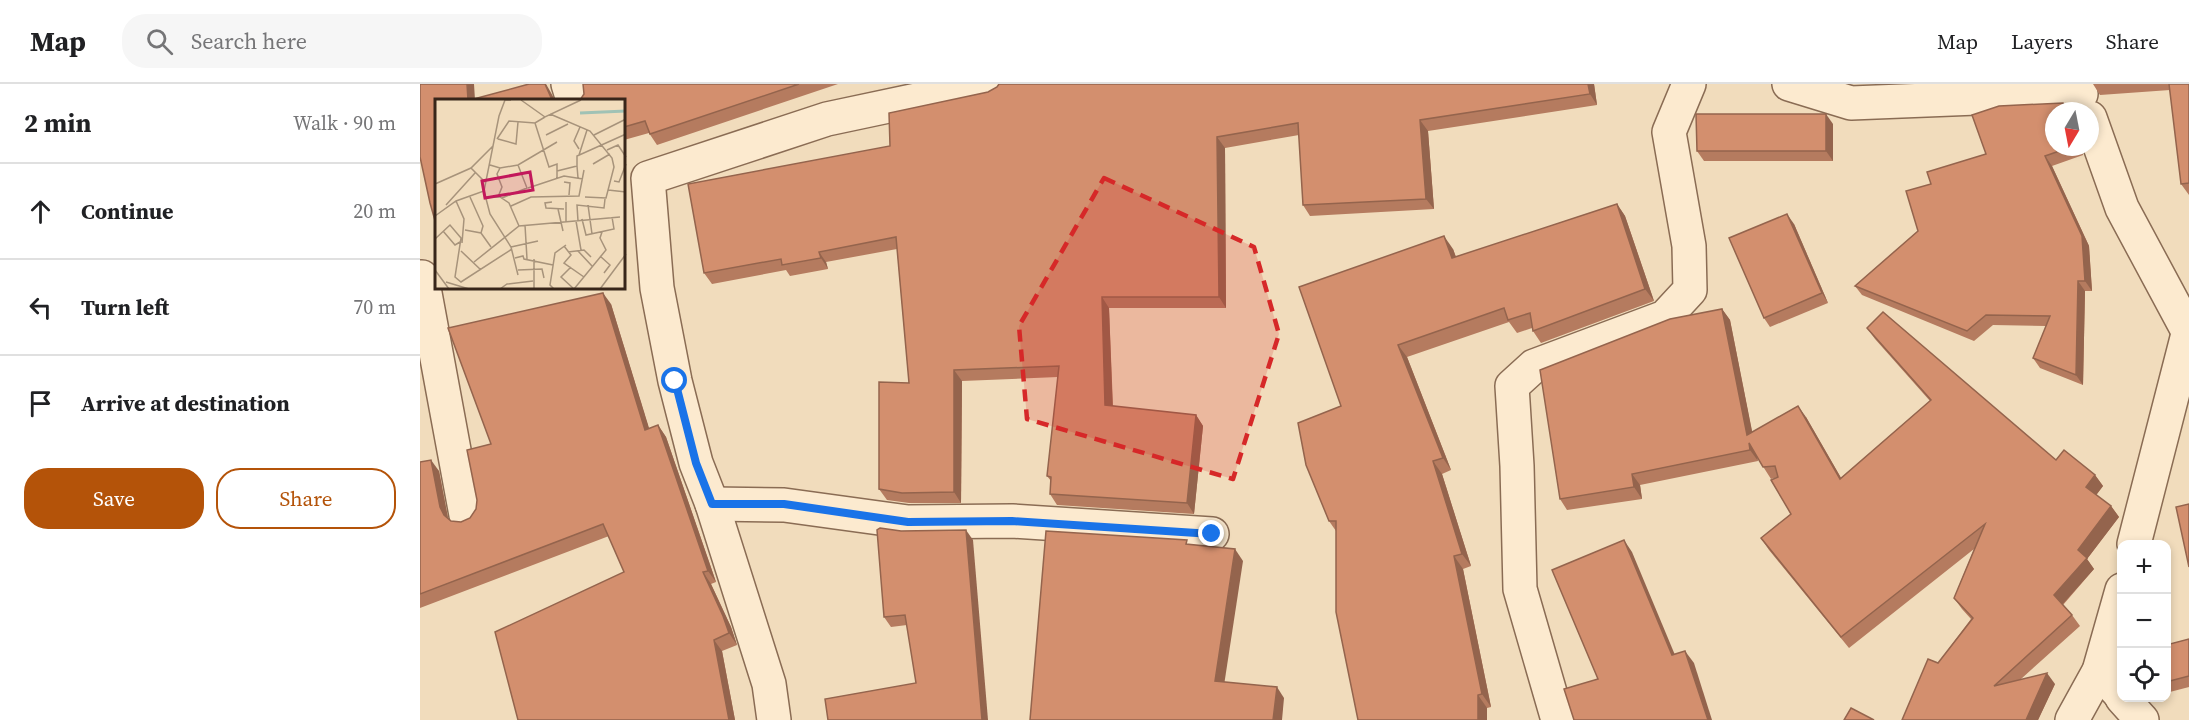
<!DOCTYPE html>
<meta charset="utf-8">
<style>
body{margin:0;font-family:"Source Serif 4",serif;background:#f6f6f6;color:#202124}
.controls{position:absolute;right:18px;bottom:18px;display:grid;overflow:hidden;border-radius:12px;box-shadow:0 3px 9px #0003}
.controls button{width:54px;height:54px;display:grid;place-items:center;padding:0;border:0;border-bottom:2px solid #e0e0e0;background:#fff;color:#202124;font:30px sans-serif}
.compass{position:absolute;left:1625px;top:18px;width:54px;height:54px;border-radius:50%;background:#fff;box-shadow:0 3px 9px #0003;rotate:190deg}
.stop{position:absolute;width:18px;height:18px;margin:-14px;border:4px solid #1a73e8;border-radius:50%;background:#fff}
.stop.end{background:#1a73e8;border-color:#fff;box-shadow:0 2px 6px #0008}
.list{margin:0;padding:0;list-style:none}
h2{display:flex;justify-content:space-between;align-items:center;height:78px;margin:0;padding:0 24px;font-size:26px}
h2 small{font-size:20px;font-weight:400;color:#757577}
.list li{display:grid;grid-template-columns:39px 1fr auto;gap:18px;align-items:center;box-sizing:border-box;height:96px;padding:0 24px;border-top:2px solid #e0e0e0}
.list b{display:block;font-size:22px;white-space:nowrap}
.list em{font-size:20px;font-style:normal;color:#757577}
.actions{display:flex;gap:12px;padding:18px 24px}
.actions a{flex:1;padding:14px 0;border:2px solid #b45309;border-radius:24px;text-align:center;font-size:21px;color:#b45309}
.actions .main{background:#b45309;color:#fff}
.icon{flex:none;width:33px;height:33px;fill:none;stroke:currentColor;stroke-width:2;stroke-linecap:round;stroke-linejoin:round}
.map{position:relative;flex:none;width:1769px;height:636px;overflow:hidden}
header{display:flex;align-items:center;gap:36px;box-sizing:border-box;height:84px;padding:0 30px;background:#fff;border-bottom:2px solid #e0e0e0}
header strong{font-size:28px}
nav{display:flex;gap:33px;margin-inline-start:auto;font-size:21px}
.search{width:420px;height:54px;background:#f6f6f6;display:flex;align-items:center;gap:15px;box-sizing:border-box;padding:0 21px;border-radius:24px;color:#757577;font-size:22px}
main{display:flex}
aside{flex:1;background:#fff}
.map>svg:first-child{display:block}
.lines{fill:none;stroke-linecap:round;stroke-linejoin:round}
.minor-casing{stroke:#8a6c54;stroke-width:36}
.minor{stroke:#fceacf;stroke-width:33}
.wall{fill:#b57b5f}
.shaded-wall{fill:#94644d}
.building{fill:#d38f6e;stroke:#94644d;stroke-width:1.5}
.route{stroke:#1a73e8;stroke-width:8}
.marked{fill:#d62828;fill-opacity:0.2;stroke:#d62828;stroke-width:4.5;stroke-dasharray:12 8;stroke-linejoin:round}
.inset-river{fill:none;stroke:#a0c2b5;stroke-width:3}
.inset-road{fill:none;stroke:#a7937b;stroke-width:1.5}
.view{fill:#c2185b;fill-opacity:0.15;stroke:#c2185b;stroke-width:3}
.inset-edge{fill:none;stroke:#38261a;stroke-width:3}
</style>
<header>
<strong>Map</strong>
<div class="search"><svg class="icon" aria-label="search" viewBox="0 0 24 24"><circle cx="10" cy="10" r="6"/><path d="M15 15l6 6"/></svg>Search here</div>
<nav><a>Map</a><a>Layers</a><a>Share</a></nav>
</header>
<main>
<aside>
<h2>2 min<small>Walk · 90 m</small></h2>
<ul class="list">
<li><svg class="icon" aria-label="ahead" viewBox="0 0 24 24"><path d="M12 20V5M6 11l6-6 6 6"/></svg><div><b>Continue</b></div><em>20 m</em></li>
<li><svg class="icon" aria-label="left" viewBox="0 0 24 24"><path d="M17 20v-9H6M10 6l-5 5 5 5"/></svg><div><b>Turn left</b></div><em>70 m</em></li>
<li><svg class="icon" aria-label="arrive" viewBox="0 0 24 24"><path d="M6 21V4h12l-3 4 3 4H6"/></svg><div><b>Arrive at destination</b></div></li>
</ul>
<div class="actions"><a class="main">Save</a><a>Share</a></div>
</aside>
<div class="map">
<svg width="1769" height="636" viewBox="0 0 1769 636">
<rect width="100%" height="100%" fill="#f1dcbc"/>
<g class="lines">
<g class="minor-casing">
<g id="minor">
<polyline points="148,0 153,16"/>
<polyline points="1369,0 1431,19 1661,10"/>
<polyline points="1670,34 1702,124 1768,247"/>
<polyline points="2,193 46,431"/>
<polyline points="292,420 364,421 488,438 592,437 792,450"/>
<polyline points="1714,460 1769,246"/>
<polyline points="1679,587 1702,612"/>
<polyline points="1702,614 1722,636"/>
<polyline points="354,636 349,600 292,420 276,379 255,297 237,204 228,94 407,35 572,0"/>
<polyline points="1138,636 1100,505 1097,382 1092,302 1114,282 1245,233 1270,206 1269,162 1249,48 1269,0"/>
<polyline points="1652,636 1679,587 1702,506"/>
</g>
</g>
<use href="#minor" class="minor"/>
</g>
<g class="wall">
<polygon points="163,0 418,0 237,61 229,49 204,56 204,16 164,10"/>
<polygon points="579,0 1174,0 1177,21 1008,47 1014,125 890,132 883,121 879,51 805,64 806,224 689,224 693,322 776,331 783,342 774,430 637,421 630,410 631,397 627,392 638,293 542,297 541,419 489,419 467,416 459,405 489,299 477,165 406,178 408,185 370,192 366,186 292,200 284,189 470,62 577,3"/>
<polygon points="1673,0 1769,0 1769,111 1761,100 1750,6 1680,11"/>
<polygon points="1413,40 1413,77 1284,77 1277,67"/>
<polygon points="1634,63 1661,63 1663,71 1632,82 1669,162 1672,207 1665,207 1663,301 1620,284 1613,274 1626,242 1573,241 1554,257 1442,211 1435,202 1498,147"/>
<polygon points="1197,120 1205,132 1234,217 1121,259 1113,247 1112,244 1097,249 1089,238 987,273 1031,386 1022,390 1051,482 1043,485 1071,623 1067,624 1067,636 938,636 916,447 909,437 921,322 1033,165 1036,173"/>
<polygon points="1374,140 1408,219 1350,243 1344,234"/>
<polygon points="191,220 229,345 238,341 246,353 296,498 291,500 311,543 317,561 302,567 315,636 98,636 204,488 189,452 0,524 0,378 19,387 28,434 31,437 41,438 50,434 56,425 71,360"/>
<polygon points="1302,225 1310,236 1332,348 1386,333 1421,394 1510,317 1455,255 1447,244 1636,376 1675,391 1683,402 1676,411 1691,422 1699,433 1667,475 1674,485 1643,521 1652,531 1660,542 1601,595 1635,600 1618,636 1518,579 1551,535 1542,525 1534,514 1554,465 1429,564 1349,466 1341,454 1371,430 1358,393 1351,395 1337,373 1338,377 1220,401 1222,415 1147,426 1140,415"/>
<polygon points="553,456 496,599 487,541 471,543 464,533"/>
<polygon points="1769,555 1769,603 1746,609 1746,561"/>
</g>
<g class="shaded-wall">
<polygon points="47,0 54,0 55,16 48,16"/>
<polygon points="125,0 126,0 130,7 135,16 132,16"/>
<polygon points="1168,0 1174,0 1177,21 1170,10"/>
<polygon points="1406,30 1413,40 1413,77 1406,67"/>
<polygon points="1000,36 1008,47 1014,125 1006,115"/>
<polygon points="797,53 805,64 806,224 799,213"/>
<polygon points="1658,63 1661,63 1663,71"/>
<polygon points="1625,72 1632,82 1669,162 1672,207 1665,197"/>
<polygon points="1197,120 1205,132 1234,217 1225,205"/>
<polygon points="1367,130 1374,140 1408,219 1402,209"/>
<polygon points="1024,152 1033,165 1041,187 1032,174"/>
<polygon points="399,168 406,178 408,185 401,174"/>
<polygon points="1658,197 1665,207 1663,301 1656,291"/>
<polygon points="183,209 191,220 233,357 225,346"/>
<polygon points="682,213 689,224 693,332 685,321"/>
<polygon points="1302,225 1310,236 1335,362 1327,351"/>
<polygon points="978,261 987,273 1031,386 1023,374"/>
<polygon points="534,286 542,297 541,419 534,408"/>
<polygon points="1378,322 1386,333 1428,406 1420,395"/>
<polygon points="776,331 783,342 774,430 767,419"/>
<polygon points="238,341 246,353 296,498 288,487"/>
<polygon points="1329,359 1336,370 1338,377 1330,366"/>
<polygon points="11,376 19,387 28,434 24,431 20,423"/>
<polygon points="1013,377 1022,390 1051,482 1042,470"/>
<polygon points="1212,390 1220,401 1222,415 1214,403"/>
<polygon points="1675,391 1683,402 1674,414 1666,403"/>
<polygon points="1691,422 1699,433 1667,475 1674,485 1641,522 1634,511 1658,466"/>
<polygon points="546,446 553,456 568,636 562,636"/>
<polygon points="1204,456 1212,468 1260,583 1252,571"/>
<polygon points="815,465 823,477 803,608 795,597"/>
<polygon points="1034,472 1043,485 1071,623 1062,610"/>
<polygon points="283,488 291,500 311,543 317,561 309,549"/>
<polygon points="294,556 302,567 315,636 309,636"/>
<polygon points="1265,567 1274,579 1292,636 1288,636"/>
<polygon points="1627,589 1635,600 1618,636 1606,636"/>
<polygon points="857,603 864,614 862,636 853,636"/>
<polygon points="1058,611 1067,624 1067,636 1058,636"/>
</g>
<g class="building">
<polygon points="0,0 47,0 48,16 16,16 16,140 10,119 0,73"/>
<polygon points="109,0 125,0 132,16 50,16"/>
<polygon points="163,0 379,0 230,50 225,37 204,43 204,16 160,16 164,10"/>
<polygon points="579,0 1168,0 1170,10 1000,36 1006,115 883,121 878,39 797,53 799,213 682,213 685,321 776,331 767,419 630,410 631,393 627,392 639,282 534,286 534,408 482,409 459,405 459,298 489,299 476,153 399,168 401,174 362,181 361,175 284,189 268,100 470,62 469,29 568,8 577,3"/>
<polygon points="1749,0 1769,0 1769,99 1761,100"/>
<polygon points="1643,19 1645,27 1634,27 1634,63 1651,63 1625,72 1662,152 1665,197 1658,197 1656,291 1613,274 1630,232 1566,231 1547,247 1435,202 1498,147 1486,107 1511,100 1507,88 1566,70 1552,31 1579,22"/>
<polygon points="1276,30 1406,30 1406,67 1277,67"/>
<polygon points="1197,120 1225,205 1113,247 1110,229 1088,236 1084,224 978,261 1023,374 1013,377 1042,470 1034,472 1062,610 1058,611 1058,636 938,636 916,528 916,437 909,437 886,381 878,339 921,322 879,203 1024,152 1032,174"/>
<polygon points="1367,130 1402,209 1344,234 1309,154"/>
<polygon points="183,209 225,346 238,341 288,487 283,488 303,532 309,549 294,556 309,636 98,636 75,548 204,488 183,440 0,510 0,378 11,376 20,423 24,431 31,437 41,438 50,434 56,425 57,416 47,366 71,360 28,244"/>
<polygon points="1302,225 1327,351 1378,322 1420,395 1511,316 1447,244 1463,228 1636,376 1644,366 1675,391 1666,403 1691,422 1658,466 1667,474 1634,511 1652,531 1574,602 1627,589 1606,636 1482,636 1508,575 1518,579 1553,534 1534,514 1565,440 1421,553 1341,454 1371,430 1351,396 1358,393 1355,382 1343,383 1329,359 1330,366 1212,390 1214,403 1140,415 1120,286 1250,235"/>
<polygon points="1769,420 1769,483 1756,423"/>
<polygon points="460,444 481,447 546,446 562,636 408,636 405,615 496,599 485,531 464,533 457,446"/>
<polygon points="626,447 767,456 766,460 815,465 795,597 857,603 853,636 610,636"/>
<polygon points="1204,456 1252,571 1265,567 1288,636 1154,636 1144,605 1178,595 1132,486"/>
<polygon points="1769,555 1769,592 1746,598 1746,561"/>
<polygon points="1431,624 1454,636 1424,636"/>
</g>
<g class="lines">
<polyline class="route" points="255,297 276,379 292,420 364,420 488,438 592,437 792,450"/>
</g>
<path class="marked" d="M 684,94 L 834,163 L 859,250 L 813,395 L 607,335 L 599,242 Z"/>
<g transform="translate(15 15)">
<rect width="190" height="190" fill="#f1dcbc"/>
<path class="inset-river" d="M 145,14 L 191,12"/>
<path class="inset-road" d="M 86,1 L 110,18 L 146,1M 115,15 L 155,32 L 177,59 L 179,68 L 171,99 L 150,98M 100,24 L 114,68 L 122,65 L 122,79M 111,36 L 133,25M 159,36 L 191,20M 62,40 L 74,22 L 100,24 L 110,18M 63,40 L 81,45 L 83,23M 144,50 L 139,42 L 145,28M 172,51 L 183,46 L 191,58M 144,56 L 152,31M 158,65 L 175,55M 55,66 L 65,69 L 83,66 L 122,43M 142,67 L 142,57 L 191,35M 36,69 L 50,83M 122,72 L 142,67 L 143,79M 179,82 L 184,83 L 191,65M 129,83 L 135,84 L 134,96M 0,85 L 36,69 L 58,47M 93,89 L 129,77 L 148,80M 173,91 L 191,93M 49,92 L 55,115 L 76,148 L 83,176M 35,98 L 48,127 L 46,134M 53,98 L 65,98 L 74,104 L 84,127M 63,98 L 67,88 L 62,75 L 65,69M 67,99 L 92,89 L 83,66M 21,102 L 29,120 L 27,144M 117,103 L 110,104 L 111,109 L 129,110M 131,103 L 131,123M 11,106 L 40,74M 153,106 L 157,135M 76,107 L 96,98 L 144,97 L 149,71M 123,110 L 128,132M 0,117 L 21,102 L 49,92 L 64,17 L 70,1 L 76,1M 147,120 L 151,136 L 179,130 L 177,118M 141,122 L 146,151M 143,122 L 142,106 L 169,109 L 170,100M 90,126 L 92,160M 30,131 L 46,134 L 56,148M 8,132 L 20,146 L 25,143M 0,140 L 15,126 L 26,139 L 20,178 L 26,183 L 77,150M 129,147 L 136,156 L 129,164 L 149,178M 76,148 L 103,142M 26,152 L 46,171M 143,152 L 157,167M 133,153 L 149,151 L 156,158M 165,157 L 175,166 L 169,174M 80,159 L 88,157 L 89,160 L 118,166M 39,163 L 84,127 L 185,118M 136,168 L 126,178 L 139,190M 0,171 L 14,190M 83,171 L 107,170 L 109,179M 11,183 L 34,190M 65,190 L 72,185 L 98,182M 99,190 L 99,160M 119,190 L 115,186 L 120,154 L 131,146M 139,190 L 171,151 L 165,139 L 167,133M 165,190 L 191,155"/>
<path class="view" d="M 95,73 L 98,91 L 50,99 L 47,82 Z"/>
<rect width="190" height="190" class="inset-edge"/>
</g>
</svg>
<div class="controls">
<button>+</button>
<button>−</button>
<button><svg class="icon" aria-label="locate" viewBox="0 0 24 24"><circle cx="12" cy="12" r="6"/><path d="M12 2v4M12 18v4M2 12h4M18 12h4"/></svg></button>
</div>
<svg class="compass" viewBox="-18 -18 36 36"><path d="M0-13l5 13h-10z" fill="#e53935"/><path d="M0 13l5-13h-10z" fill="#757577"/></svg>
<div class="stop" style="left:255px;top:297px"></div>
<div class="stop end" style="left:792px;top:450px"></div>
</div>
</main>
